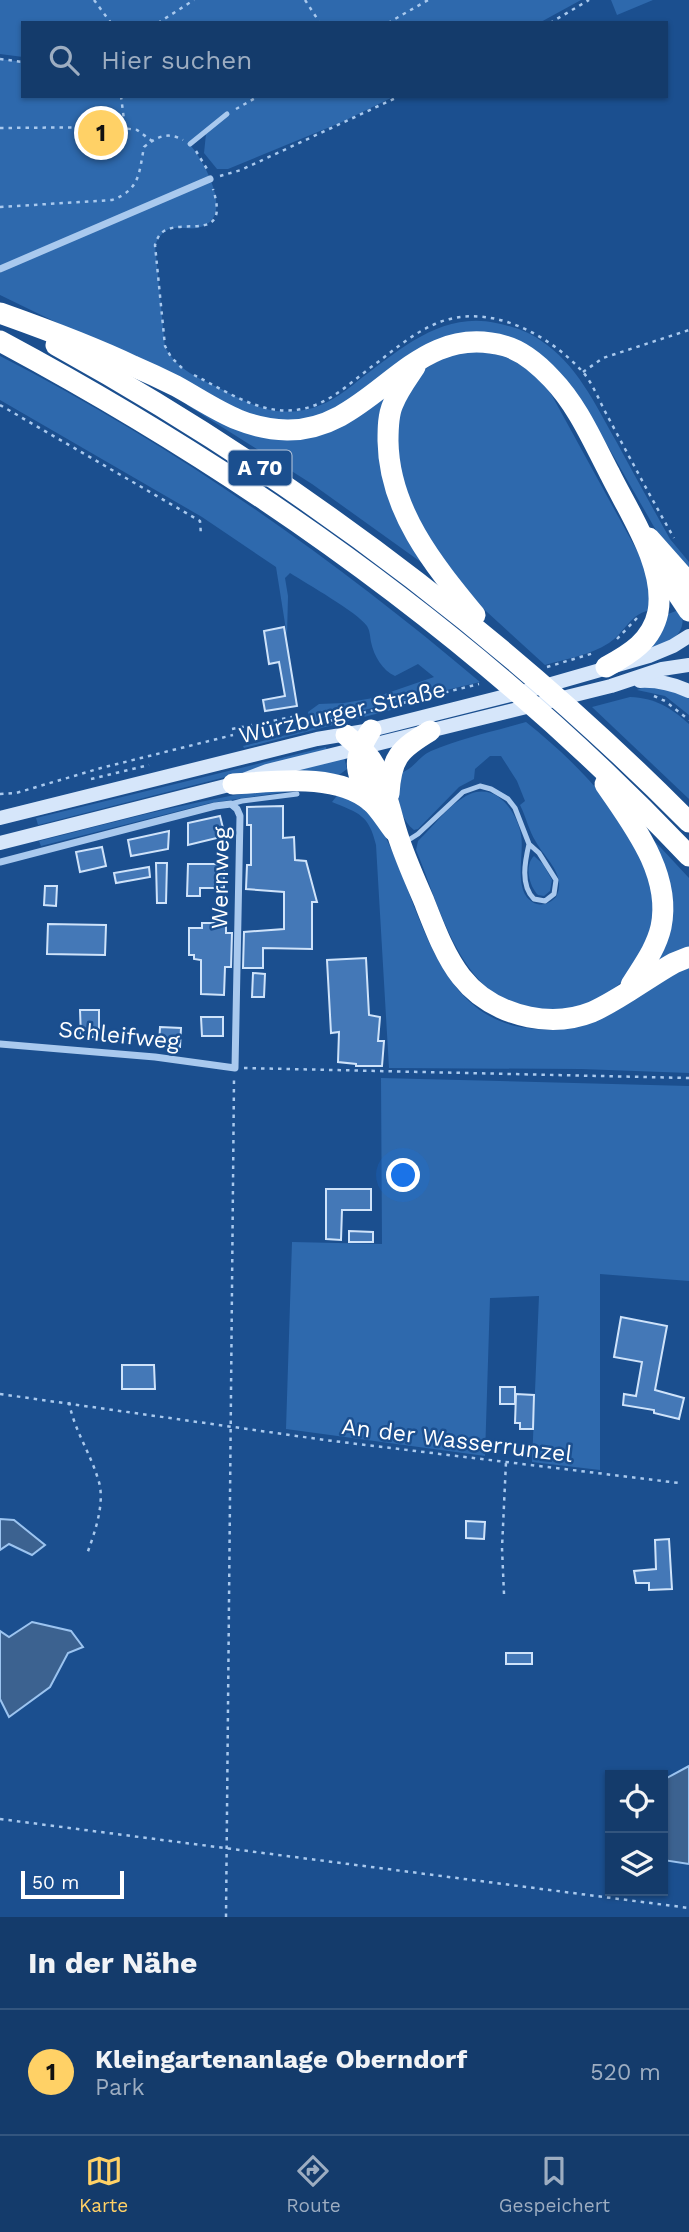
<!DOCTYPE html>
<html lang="de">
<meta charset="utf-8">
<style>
body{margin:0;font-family:"Work Sans",sans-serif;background:#1d4271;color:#f1f3f6}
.controls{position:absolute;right:21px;bottom:21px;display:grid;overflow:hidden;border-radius:0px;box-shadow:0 2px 5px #0004}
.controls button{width:63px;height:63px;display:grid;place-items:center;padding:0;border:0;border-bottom:2px solid #33557e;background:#143b6b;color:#f1f3f6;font:35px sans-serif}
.scale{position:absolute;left:21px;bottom:18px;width:103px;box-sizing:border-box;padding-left:7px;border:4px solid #fff;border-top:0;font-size:19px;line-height:24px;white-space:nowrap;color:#fff;-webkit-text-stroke:5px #1b4f8f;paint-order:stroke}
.you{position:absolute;left:404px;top:1176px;width:24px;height:24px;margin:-18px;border:5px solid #fff;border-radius:50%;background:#1a73e8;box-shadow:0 0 0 10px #1a73e833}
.badge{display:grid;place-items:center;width:46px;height:46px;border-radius:50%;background:#ffd166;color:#111;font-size:23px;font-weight:700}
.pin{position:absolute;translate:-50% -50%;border:4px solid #fff;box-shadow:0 2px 7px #0006}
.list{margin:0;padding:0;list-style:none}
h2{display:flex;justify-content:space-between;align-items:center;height:91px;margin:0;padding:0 28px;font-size:30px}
h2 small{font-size:23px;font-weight:400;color:#9dadc1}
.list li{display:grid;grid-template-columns:46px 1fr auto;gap:21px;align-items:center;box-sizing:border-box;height:126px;padding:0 28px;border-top:2px solid #33557e}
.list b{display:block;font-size:26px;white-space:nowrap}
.list p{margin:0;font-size:23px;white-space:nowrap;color:#9dadc1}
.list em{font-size:23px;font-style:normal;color:#9dadc1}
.icon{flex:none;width:38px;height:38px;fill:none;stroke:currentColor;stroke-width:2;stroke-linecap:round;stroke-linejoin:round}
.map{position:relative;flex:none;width:689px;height:1917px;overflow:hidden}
.search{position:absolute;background:#143b6b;box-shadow:0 2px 5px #0004;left:21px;right:21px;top:21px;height:77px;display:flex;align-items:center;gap:18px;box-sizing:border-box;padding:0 24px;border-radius:0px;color:#9dadc1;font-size:26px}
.sheet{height:217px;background:#143b6b}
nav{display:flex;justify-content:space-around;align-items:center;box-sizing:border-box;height:98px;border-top:2px solid #33557e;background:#143b6b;font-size:19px;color:#9dadc1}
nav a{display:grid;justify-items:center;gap:4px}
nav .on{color:#ffd166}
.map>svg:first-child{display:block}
.green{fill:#2e69ad}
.water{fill:#3c6290;stroke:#9cc4f0;stroke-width:2}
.building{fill:#4478b7;stroke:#cfe3fa;stroke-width:2}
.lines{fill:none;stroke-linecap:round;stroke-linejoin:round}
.path{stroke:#a9c9ee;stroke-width:2.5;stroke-dasharray:3.5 5;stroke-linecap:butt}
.lane{stroke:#a9c9ee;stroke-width:5}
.street{stroke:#a9c9ee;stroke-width:7}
.secondary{stroke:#d6e6fa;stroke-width:14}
.highway{stroke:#fff;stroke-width:21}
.labels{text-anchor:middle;stroke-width:5;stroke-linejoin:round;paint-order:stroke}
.shield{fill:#1b4f8f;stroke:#bbcadd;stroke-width:2}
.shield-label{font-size:21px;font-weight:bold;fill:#fff}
.street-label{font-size:23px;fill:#fff;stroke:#1b4f8f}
</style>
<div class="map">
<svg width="689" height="1917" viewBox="0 0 689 1917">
<rect width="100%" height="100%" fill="#1b4f8f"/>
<g class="green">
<polygon points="0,0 581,0 539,23 23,23 23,57 0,54"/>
<polygon points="611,0 653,0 617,15"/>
<path d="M 0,59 L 23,62 L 23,96 L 395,96 L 342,122 L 228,169 L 217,169 L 204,153 L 206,134 L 190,145 C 203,159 231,210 207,224 C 187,237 169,214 155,245 L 165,347 C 178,371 199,378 223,390 C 249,404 273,416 304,410 C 326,406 342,394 359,380 C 399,350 442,311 496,323 C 511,326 527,331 540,340 C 577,364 595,404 616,441 C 634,474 652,507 670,539 L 689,562 L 689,575 L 669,553 L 602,436 L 513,339 L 488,333 L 457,334 L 434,343 L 319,422 L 263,423 L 0,295 L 0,273 L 10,267 L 0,266 Z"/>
<path d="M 461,351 C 505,352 521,359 550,392 L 641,558 L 648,575 L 653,610 C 630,612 626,632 609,643 C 590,655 566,659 545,665 L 476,602 L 441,565 L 400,492 L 397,407 L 422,371 L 441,359 Z"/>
<path d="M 0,356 C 172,444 332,557 480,682 L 310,723 L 308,712 L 319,704 L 344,703 L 373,698 L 434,677 L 418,664 L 395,676 C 382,670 374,656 371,642 C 370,636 370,631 367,626 C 357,612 307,584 290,573 L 285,578 L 288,596 L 287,636 L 276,567 L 202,517 L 0,400 Z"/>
<polygon points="383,394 388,398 382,423 425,565 312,484 187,405 187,402 255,434"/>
<path d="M 681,609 C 689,638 666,643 644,652 L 663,616 Z"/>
<polygon points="646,686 659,687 689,698 689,715 665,696 637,690"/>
<path d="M 630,697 C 655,698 670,707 689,724 L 689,799 L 592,707 Z"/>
<polygon points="394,707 395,709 244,748 243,746"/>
<path d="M 526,722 C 576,762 627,813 648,875 C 664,922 640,979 595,1001 C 584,1007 562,1011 549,1012 C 541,1013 531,1008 523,1005 C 509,1000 497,997 486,987 C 449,952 435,895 416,850 L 418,841 C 434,826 450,803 470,794 C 497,783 517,812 521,835 C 525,855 511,895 537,904 C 545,906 551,902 556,897 C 567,875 546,860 536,842 C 529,831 526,817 520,805 L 525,801 L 517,781 L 501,756 L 490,756 L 475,769 L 474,779 L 459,787 L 418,829 L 414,830 C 398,818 396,792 400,773 C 413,770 419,756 431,751 C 461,738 495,731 526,722 Z"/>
<polygon points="326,747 327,751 38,825 36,818"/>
<polygon points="344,757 347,769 335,778 284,772"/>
<path d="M 286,787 L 291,791 L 210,803 L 41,846 L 39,841 C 121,820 202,798 286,787 Z"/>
<path d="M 339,793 C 353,801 366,809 376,822 C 387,836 393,854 400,870 C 424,929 446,1013 520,1027 C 545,1031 569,1031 593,1022 C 604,1018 615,1009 625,1003 C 646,990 668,978 689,965 L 689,1073 L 581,1069 L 389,1068 L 376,845 C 369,815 359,813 332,802 Z"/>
<polygon points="648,834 689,878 689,950 654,967 664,939"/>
<path d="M 534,856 L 543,864 L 552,880 L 550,891 L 544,896 L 538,895 C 529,886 524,865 534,856 Z"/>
<polygon points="381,1078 689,1086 689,1281 600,1274 600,1470 532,1462 539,1296 490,1298 485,1456 286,1429 292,1242 382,1244"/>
</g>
<g class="water">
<polygon points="0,1519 14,1520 45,1545 32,1555 9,1544 0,1550"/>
<polygon points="32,1622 71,1631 83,1647 68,1653 50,1687 9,1717 0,1699 0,1631 9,1637"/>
<polygon points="689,1766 689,1864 663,1860 663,1780"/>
</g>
<g class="building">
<polygon points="284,627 297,706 265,711 263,700 285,696 279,662 269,664 264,631"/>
<polygon points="283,806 283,838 294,837 295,860 306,861 317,902 312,902 312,949 263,948 263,968 243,968 244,932 284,929 284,892 246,889 247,865 251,865 251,825 247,825 247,807"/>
<polygon points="220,816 225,836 188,845 188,823"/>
<polygon points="169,831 168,849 131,856 128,840"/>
<polygon points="102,847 106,866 80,872 76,852"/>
<polygon points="156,863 167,863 166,903 157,903"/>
<polygon points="188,864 224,864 224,888 200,888 200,896 187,896"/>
<polygon points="149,867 150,877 116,883 114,873"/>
<polygon points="45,886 57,886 56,906 44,905"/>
<polygon points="202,923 226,923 226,933 232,933 231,967 225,967 224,995 201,994 201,960 194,959 194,955 189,955 189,928 202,928"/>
<polygon points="48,924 106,925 105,955 47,954"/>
<polygon points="366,958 369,1015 380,1017 378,1041 384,1041 382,1066 356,1066 356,1064 338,1062 339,1032 331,1033 327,960"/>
<polygon points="253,973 265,974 264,997 252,997"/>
<polygon points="80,1010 99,1010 99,1037 81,1037"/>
<polygon points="201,1017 223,1017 223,1036 202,1036"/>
<polygon points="160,1027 181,1028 180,1047 159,1045"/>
<polygon points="326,1189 371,1189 371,1210 342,1210 341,1240 326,1239"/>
<polygon points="349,1231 373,1232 373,1242 349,1242"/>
<polygon points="621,1317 667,1326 655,1390 684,1398 679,1419 654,1413 654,1410 623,1405 624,1394 636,1396 642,1362 614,1357"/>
<polygon points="122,1365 154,1365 155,1389 122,1389"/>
<rect x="500" y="1387" width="15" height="17"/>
<polygon points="516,1394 534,1395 533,1429 520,1429 520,1423 515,1423"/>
<polygon points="466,1521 485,1522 484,1539 466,1538"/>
<polygon points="669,1539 672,1589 649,1590 649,1583 636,1583 634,1571 656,1569 655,1540"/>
<rect x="506" y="1653" width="26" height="11"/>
</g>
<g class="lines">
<g class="path">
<polyline points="94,0 111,23"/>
<polyline points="305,0 320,23"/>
<polyline points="158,23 194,0"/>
<polyline points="388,23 428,0"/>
<polyline points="550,23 589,0"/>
<polyline points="0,59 23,62"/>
<polyline points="121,96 125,128"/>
<polyline points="236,109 257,97"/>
<polyline points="0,128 116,127 137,130 152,141"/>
<polyline points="196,151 207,169"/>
<polyline points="220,176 241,170 400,96"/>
<path d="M 0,207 L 112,200 C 140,190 139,173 144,147 C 157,137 167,131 183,140"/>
<path d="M 182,368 L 171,357 L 165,346 L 155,245 C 157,239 159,234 164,231 C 186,218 230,243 213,189"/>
<polyline points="583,372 603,358 689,330"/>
<path d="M 194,375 C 228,392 263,417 302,409 C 332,403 354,379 378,362 C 396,348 414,333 435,324 C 487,301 547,333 582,371 C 593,383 600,403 608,417 C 630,458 651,498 674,538"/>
<polyline points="0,405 200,521 201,535"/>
<polyline points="617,639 637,618"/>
<polyline points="547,667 594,653"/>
<polyline points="654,696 665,701 689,720"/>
<polyline points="346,717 479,684"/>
<polyline points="322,723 340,718"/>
<polyline points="232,729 292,717"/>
<polyline points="91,779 149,765"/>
<polyline points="0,794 16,793 101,768 233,735"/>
<polyline points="244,1068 689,1078"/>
<polyline points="0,1394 325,1440 679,1483"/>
<path d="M 69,1402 C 74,1430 90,1452 98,1479 C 106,1501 95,1532 87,1554"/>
<polyline points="504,1594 502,1548 506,1462"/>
<polyline points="0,1819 689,1908"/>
<polyline points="226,1917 234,1079"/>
</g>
<g class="lane">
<polyline points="190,144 227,114"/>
<polyline points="231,804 242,801 297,794"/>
<path d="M 407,841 L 418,834 L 463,792 L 480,786 L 491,789 L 508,799 L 515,808 L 529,844 L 539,853 L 556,880 L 554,894 L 545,901 L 534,899 C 520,885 525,861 529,844"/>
</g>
<g class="street">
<polyline points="0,269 210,179"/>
<polyline points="0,862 215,806 231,804 237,809 240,816 235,1068 155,1057 0,1044"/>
</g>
<g class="secondary">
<path d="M 640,681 C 658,680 673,684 689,691"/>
<polyline points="0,818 317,739 371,730 534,689 649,656 673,646 689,636"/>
<polyline points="0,843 233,784 267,771 611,686 662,669 689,665"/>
</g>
<g class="highway">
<path d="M 0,313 C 45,329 89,345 133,366 C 147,372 162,379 176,386 C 214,407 241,429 287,430 C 375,431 410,319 505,346 C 523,351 540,366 552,379 C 578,406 593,442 610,474 C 629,513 666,566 658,612 C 652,641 630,654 606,667"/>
<path d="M 0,341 C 254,477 490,646 689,856"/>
<path d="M 56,345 C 289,474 501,633 689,822"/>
<path d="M 415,367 C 407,379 398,391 393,404 C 388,415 388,429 388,441 C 389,510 433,564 475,615"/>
<polyline points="649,538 689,583"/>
<polyline points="661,569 689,611"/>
<path d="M 346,735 C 356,744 368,753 375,766 C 387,789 390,812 398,836 C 405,858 415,880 424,901 C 446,957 462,1003 529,1017 C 549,1021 572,1020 592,1012 C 621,999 647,978 674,963 L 689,957"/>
<path d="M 233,784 C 274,782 335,772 370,801 C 379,808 386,821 394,831"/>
<path d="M 605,784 C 633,825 672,874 661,927 C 656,949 642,967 631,985"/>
<path d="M 389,794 C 391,757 400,749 430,731"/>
<path d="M 370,801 C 355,768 351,762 371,730"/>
</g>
</g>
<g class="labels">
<rect class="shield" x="228.5" y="450.5" width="63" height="35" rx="5"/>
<g class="shield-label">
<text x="260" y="475">A 70</text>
</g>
<g class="street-label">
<text transform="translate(342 712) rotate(-13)" y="8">Würzburger Straße</text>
<text transform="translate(220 878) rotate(-89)" y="8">Wernweg</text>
<text transform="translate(119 1035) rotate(6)" y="8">Schleifweg</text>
<text transform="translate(457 1440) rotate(7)" y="8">An der Wasserrunzel</text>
</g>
</g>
</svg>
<div class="controls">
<button><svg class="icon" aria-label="locate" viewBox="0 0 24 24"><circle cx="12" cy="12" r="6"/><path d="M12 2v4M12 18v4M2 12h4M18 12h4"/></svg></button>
<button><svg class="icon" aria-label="layers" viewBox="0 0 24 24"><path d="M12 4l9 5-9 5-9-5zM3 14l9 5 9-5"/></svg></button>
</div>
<div class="scale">50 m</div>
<div class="you"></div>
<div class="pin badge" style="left:101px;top:133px">1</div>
<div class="search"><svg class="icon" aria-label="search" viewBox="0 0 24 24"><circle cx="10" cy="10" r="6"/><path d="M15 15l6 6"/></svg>Hier suchen</div>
</div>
<section class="sheet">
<h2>In der Nähe<small></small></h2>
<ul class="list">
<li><span class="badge">1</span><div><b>Kleingartenanlage Oberndorf</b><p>Park</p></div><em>520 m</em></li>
</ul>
</section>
<nav>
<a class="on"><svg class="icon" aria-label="map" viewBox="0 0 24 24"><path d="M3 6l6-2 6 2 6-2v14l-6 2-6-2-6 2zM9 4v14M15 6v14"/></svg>Karte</a>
<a><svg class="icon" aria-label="directions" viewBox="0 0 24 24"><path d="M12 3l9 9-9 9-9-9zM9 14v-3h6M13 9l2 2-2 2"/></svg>Route</a>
<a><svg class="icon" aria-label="saved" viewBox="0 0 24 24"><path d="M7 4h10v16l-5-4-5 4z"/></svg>Gespeichert</a>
</nav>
